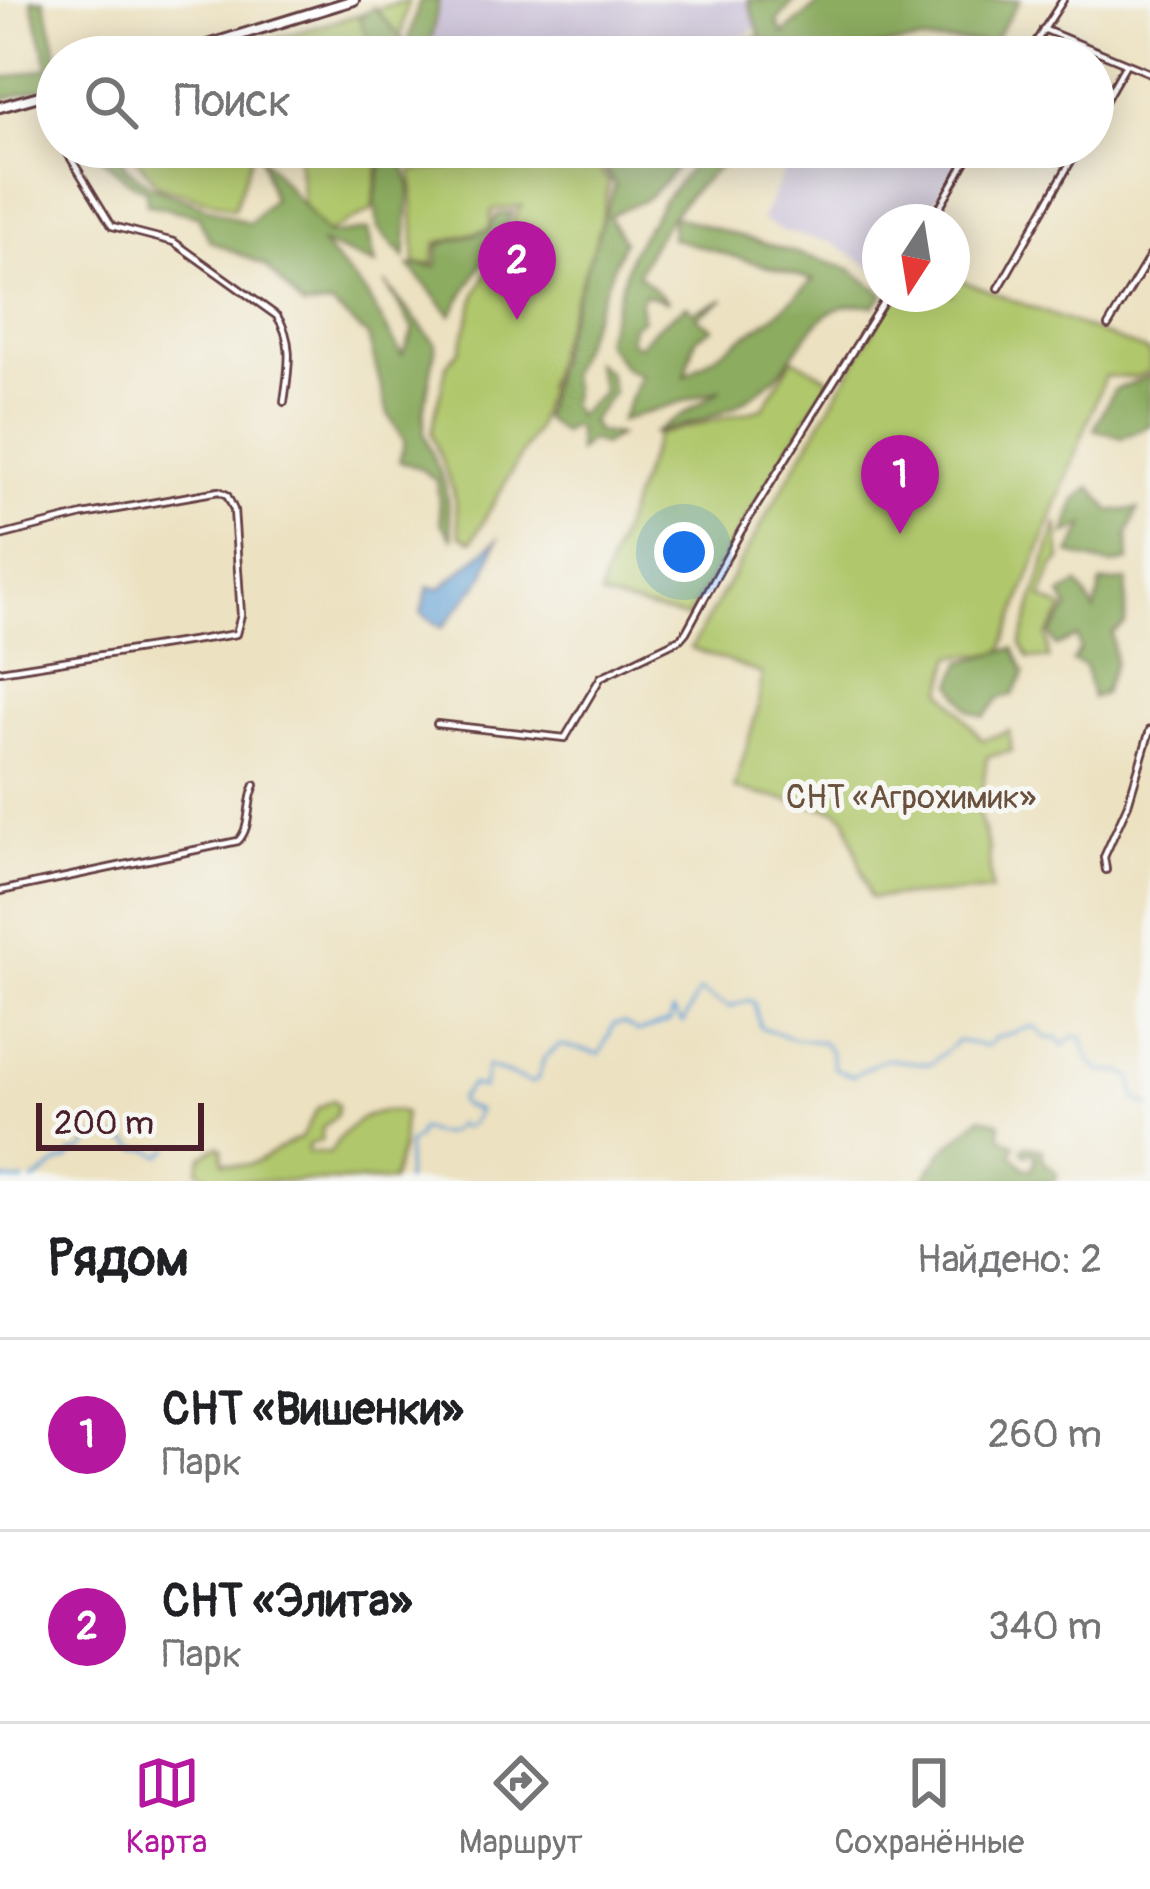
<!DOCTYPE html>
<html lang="ru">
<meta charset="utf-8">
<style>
body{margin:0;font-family:Pangolin,sans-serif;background:#f2f2f2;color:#202124}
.compass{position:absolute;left:862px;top:204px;width:108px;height:108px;border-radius:50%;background:#fff;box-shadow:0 6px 30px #0003;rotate:192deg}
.scale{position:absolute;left:36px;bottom:30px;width:168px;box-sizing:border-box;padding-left:12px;border:6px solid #4a1f2b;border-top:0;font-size:33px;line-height:42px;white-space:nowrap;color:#4a1f2b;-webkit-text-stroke:9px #f6f6f2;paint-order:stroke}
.you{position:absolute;left:684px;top:552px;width:42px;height:42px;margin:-30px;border:9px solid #fff;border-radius:50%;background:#1a73e8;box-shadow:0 0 0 18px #1a73e833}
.badge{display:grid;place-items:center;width:78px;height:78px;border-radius:50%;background:#b5179e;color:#fff;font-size:39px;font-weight:700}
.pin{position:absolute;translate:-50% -99px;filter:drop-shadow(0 3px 6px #0008)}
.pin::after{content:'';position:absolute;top:63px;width:42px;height:36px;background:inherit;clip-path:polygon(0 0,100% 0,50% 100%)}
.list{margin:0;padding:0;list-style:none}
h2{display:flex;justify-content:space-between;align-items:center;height:156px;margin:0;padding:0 48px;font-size:51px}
h2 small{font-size:39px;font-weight:400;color:#757577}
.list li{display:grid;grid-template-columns:78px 1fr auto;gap:36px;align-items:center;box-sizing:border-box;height:192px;padding:0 48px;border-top:3px solid #e0e0e0}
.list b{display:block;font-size:45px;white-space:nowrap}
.list p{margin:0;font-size:39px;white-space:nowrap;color:#757577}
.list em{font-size:39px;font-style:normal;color:#757577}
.icon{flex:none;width:66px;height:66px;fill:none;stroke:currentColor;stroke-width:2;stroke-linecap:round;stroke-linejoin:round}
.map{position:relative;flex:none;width:1150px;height:1181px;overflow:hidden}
.search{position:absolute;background:#fff;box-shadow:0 6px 30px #0003;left:36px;right:36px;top:36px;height:132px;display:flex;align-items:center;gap:30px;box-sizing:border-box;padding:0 42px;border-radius:66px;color:#757577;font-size:45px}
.sheet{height:540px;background:#fff}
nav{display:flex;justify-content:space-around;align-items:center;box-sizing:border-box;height:168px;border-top:3px solid #e0e0e0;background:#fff;font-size:33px;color:#757577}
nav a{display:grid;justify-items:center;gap:6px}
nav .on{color:#b5179e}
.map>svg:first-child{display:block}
.industrial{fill:#c9bfd7}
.green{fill:#b0c76c;stroke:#7d734c;stroke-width:3}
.forest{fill:#8cac60;stroke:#6b6646;stroke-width:3}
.water{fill:#64a2d6;stroke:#576080;stroke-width:3}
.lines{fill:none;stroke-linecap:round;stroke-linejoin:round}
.stream{stroke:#64a2d6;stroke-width:3}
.street-casing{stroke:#623c41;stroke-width:10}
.secondary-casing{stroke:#623c41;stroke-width:14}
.street{stroke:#fff;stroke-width:4.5}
.secondary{stroke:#fff;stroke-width:8}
.labels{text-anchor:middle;stroke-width:10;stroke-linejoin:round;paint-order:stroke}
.park-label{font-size:33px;fill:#69513e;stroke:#f6f6f2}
</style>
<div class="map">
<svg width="1150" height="1181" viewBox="0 0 1150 1181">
<rect width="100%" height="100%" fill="#f6f6f2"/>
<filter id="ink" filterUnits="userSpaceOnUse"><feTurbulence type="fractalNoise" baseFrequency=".00833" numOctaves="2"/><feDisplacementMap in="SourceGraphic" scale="24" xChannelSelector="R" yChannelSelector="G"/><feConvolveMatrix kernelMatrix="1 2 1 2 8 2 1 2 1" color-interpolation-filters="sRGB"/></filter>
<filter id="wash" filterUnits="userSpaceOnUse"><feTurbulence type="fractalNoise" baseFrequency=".004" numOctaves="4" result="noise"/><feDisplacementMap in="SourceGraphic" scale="48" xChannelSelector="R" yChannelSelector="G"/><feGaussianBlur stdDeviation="2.7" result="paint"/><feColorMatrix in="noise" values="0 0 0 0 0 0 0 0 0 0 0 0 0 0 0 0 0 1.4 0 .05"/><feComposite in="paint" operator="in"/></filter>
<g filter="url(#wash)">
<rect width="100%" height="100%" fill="#ece1c0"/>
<g class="industrial">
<polygon points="441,0 749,0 757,27 744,36 654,57 430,57"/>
<polygon points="795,147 968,147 922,222 880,222 880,272 830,242 785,232 762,220"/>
</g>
<g class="green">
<polygon points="408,0 397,57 214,57"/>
<polygon points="128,147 255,147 234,209 157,185"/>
<polygon points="297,147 381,147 372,210 325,234 303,204"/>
<polygon points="476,147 613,147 600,170 609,182 599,233 557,346 537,427 472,541 460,536 453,490 431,433 447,364 460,349 476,294 521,206 492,210 489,229 436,243 432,264 415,264 412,171 476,165"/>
<polygon points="952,277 1150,352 1150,372 1135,377 1105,376 1001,653 952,656 943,690 982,740 1009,731 1012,751 987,757 979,815 989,849 991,891 870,898 846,818 835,810 734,789 758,708 762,674 691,648 889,303 901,294 952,294"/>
<polygon points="793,358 830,379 687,618 601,597 603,581 657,435 763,408"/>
<polygon points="1057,522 1061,560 1053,567 1042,598 1064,609 1047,635 1049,659 1029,658 1021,644"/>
<path d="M 333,1100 L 338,1105 L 336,1116 L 322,1129 L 322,1140 L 308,1145 L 308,1153 L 330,1153 C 343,1128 373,1103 404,1113 L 402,1147 L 392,1181 L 215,1181 L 198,1170 L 201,1157 L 218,1146 L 222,1149 L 223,1162 C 257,1175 273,1146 301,1138 L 318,1108 Z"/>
</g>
<g class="forest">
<path d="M 31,0 L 44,0 C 51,28 62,57 54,85 L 0,100 L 0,79 L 49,68 Z"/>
<polygon points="420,0 439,0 428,57 376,57 359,18 374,7 407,45"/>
<path d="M 748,0 L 795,0 L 777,22 L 783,34 L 823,0 L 1020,0 L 993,42 C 956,43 881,37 851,57 L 747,57 L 742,40 L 761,38 Z"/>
<polygon points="91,147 120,147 125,167 151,186 249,224 273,199 260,155 328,235 368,230 376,265 320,243 365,292 402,355 414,330 385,283 436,344 424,410 424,434 445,485 453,540 441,523 437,481 420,468 399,461 405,442 388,414 368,336 332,305 303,307 266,266 210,241 198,216 147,204 146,191 125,179"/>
<polygon points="385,147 409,147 405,169 410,185 405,258 378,228 375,198"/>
<path d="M 616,147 L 692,147 C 677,165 664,186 644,200 C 632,208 619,207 609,217 L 624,241 L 569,374 L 573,391 L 570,402 L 576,416 L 603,392 L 594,362 L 608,372 L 613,393 L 591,421 L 597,432 L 619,435 L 604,445 L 589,440 L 578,452 L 577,429 L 571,426 L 562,433 L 543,418 L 562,338 L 615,185 L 606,171 Z"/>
<path d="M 707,147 L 744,147 C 697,182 661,219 638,274 L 669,302 L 644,294 L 640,304 L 643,319 L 632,326 L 630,341 L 639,346 L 655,328 L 687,305 L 693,312 L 725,299 L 696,317 L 713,328 L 696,338 L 685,376 L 774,316 L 813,280 L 671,238 L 673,216 L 850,269 L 884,294 L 874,306 C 820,296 808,339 780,372 C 770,384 754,394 742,402 C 718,419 680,425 652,434 L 722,389 L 620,421 L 641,375 L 626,369 L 604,341 L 631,253 L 661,204 Z"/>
<polygon points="513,212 451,315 409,266 436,266 439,245 489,230 497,215"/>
<polygon points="1150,376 1150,425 1123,438 1094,429 1114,390"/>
<polygon points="1091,487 1111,511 1138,509 1128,535 1129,561 1111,565 1070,554 1085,525 1065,535 1075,500"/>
<polygon points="1127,581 1125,624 1112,633 1115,663 1103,694 1092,698 1085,666 1072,661 1080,650 1077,637 1056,646 1050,634 1069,609 1061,595 1078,584 1095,611 1101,583"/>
<polygon points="1014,648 1025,673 1013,695 1000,698 984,717 969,710 953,684 962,662"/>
<polygon points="981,1117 1001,1123 1000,1136 1015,1145 1012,1154 1024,1168 1032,1169 1036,1156 1031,1151 1026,1155 1022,1150 1025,1145 1042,1149 1044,1161 1057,1173 1055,1181 923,1181 941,1153"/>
</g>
<polygon class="water" points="497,540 484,577 442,628 421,613 428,587 441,588"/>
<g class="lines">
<g class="stream">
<polyline points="0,1179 15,1181"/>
<polyline points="18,1181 24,1181"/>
<path d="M 33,1181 C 48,1175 54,1161 68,1160 L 71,1153 L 83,1150 L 94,1137 C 108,1137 127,1136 137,1149 L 149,1149 L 161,1156 L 170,1149"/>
<polyline points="207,1181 213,1177"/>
<path d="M 406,1181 L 408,1143 L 416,1139 L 420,1129 C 435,1134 447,1139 457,1124 L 462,1128 L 470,1124 L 478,1111 L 461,1105 L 459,1099 L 471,1085 L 483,1088 L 487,1066 L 531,1083 L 538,1079 L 544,1058 L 560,1045 L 600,1054 L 614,1024 L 624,1023 L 638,1032 L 670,1021 L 673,1011 L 683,1023 L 699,991 L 729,1007 L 749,1000 L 754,1003 L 760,1027 L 794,1039 L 823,1042 L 831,1051 L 834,1068 L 852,1076 L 884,1059 L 931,1064 L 957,1041 L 987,1046 L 995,1038 L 1034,1026 L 1046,1038 L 1058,1038 L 1063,1046 L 1073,1037 L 1082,1037 C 1088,1061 1093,1077 1121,1071 L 1132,1078 L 1136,1100 L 1150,1106"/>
</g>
</g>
</g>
<g filter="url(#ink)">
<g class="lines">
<g class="street-casing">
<g id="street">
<polyline points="1043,29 1150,73"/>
<polyline points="1026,57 1063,0"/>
<polyline points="41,96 57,135"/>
<polyline points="1093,122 1126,64"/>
<path d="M 64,147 L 112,226 L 174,242 L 277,316 C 295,342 288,372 284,402"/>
<polyline points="931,222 974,147"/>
<polyline points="999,288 1079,147"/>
<polyline points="1108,326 1150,256"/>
<polyline points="0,536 83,515 219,491 227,495 234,510 241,615 236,634 0,671"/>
<polyline points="437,724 565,738 601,677 680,639 686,632 741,531 888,294"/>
<polyline points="1106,870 1104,857 1128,804 1150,730"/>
<path d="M 0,891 L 238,841 C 252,827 246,803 255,785"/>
</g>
</g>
<g class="secondary-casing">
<g id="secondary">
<polyline points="168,57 354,0"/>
<polyline points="0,107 57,91"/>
</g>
</g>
<use href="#street" class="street"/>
<use href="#secondary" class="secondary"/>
</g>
</g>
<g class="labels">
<g class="park-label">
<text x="911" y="808">СНТ «Агрохимик»</text>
</g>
</g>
</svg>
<svg class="compass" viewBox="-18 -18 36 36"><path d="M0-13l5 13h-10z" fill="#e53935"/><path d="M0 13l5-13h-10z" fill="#757577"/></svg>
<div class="scale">200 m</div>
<div class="you"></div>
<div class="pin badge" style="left:900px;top:534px">1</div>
<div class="pin badge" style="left:517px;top:320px">2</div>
<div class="search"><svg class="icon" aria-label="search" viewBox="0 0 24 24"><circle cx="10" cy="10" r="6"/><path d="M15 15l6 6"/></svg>Поиск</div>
</div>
<section class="sheet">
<h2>Рядом<small>Найдено: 2</small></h2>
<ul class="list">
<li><span class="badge">1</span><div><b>СНТ «Вишенки»</b><p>Парк</p></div><em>260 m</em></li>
<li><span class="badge">2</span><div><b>СНТ «Элита»</b><p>Парк</p></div><em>340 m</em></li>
</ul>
</section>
<nav>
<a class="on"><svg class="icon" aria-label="map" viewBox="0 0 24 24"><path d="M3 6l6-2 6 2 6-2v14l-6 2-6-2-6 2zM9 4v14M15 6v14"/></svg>Карта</a>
<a><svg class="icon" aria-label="directions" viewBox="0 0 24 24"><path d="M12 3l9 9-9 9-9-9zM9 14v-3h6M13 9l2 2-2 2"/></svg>Маршрут</a>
<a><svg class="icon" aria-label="saved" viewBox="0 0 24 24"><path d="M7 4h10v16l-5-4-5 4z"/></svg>Сохранённые</a>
</nav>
